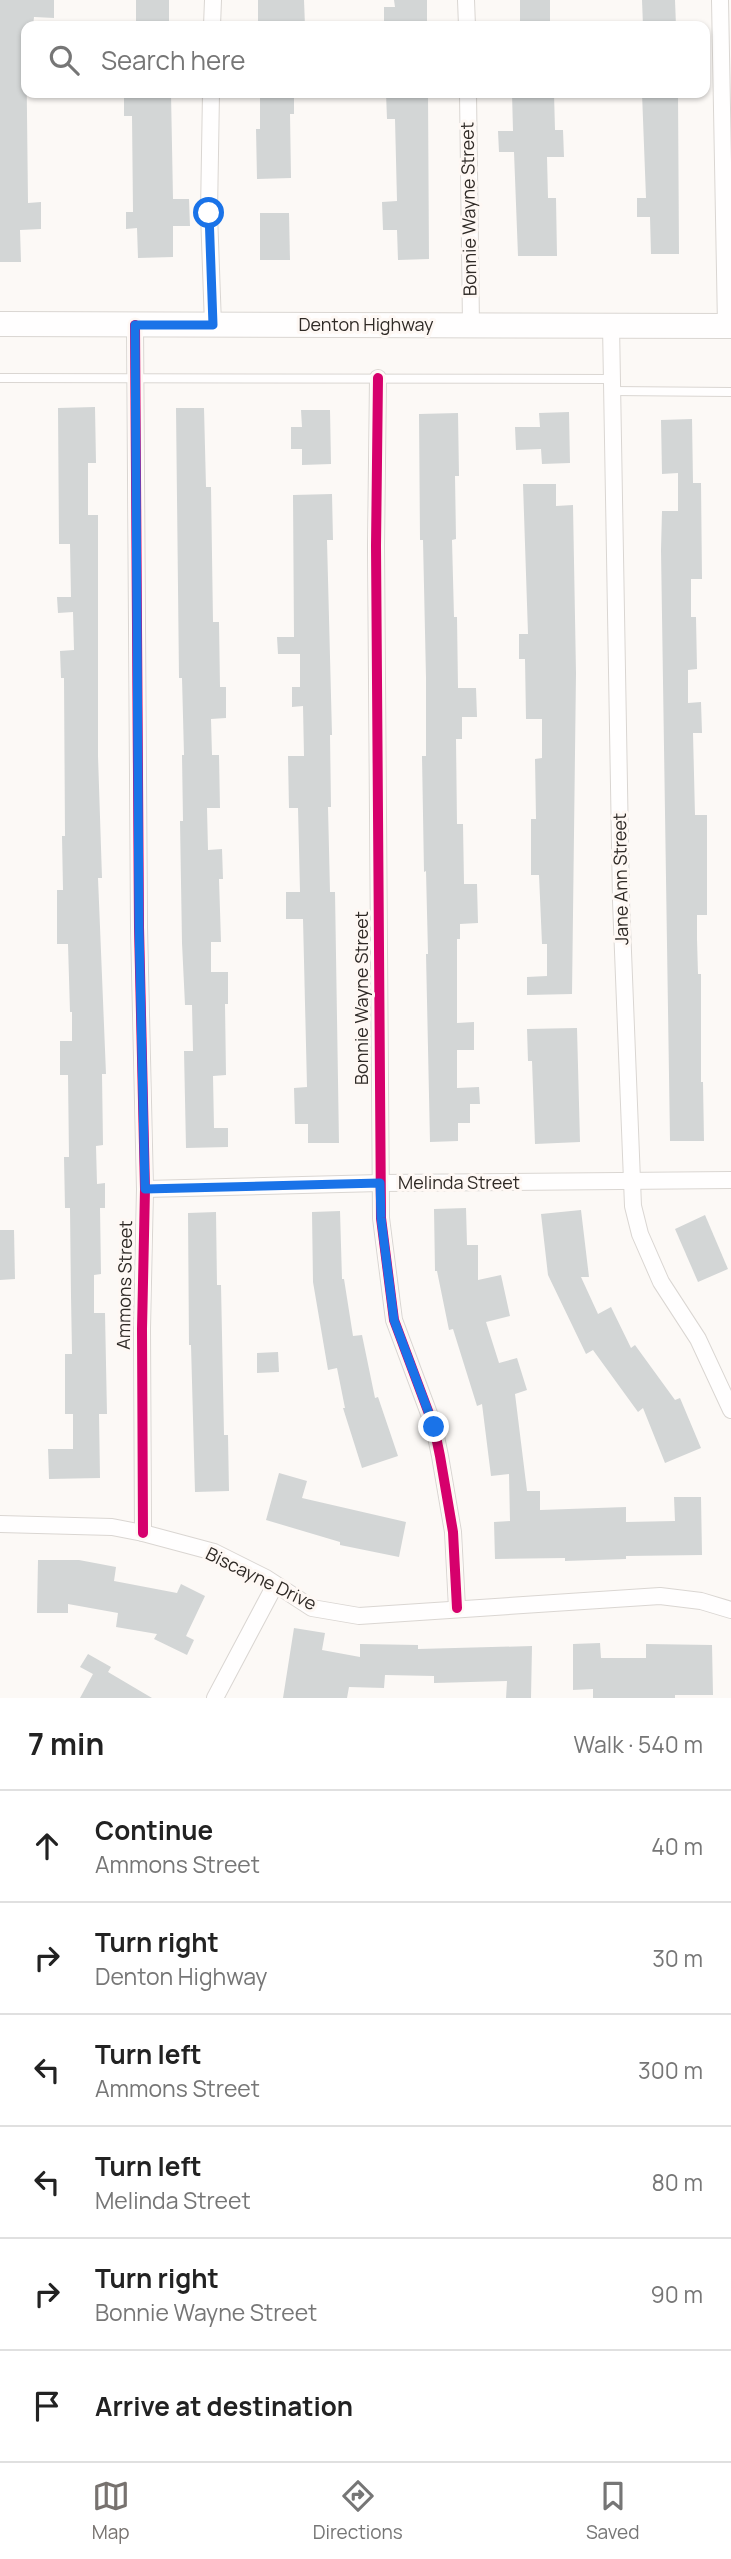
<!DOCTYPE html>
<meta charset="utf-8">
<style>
body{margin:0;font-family:Manrope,sans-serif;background:#f6f6f6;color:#222}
.stop{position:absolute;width:21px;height:21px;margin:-16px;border:5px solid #1a73e8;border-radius:50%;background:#fff}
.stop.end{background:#1a73e8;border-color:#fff;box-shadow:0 2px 7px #0008}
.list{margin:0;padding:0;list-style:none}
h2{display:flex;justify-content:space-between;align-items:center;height:91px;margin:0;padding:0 28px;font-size:30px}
h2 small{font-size:23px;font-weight:400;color:#767676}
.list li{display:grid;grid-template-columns:46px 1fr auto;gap:21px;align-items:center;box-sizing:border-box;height:112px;padding:0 28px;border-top:2px solid #e0e0e0}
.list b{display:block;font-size:26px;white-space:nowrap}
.list p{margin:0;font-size:23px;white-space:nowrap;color:#767676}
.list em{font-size:23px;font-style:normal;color:#767676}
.icon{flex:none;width:38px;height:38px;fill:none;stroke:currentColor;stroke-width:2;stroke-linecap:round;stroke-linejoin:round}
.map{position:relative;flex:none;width:731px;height:1698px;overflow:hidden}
.search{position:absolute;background:#fff;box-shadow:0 2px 5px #0004;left:21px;right:21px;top:21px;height:77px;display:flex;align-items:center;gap:18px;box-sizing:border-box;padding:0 24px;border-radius:14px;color:#767676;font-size:26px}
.sheet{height:763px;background:#fff}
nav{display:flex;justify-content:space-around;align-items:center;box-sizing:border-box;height:98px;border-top:2px solid #e0e0e0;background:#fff;font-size:19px;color:#767676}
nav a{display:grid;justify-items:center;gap:4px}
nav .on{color:#77726f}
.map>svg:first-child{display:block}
.building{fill:#d3d6d6}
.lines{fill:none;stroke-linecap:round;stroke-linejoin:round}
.service-casing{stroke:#dad6d2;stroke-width:10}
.minor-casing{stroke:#dad6d2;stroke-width:18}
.primary-casing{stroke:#dad6d2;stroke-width:26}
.service{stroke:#fffefe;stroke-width:8}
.minor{stroke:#fffefe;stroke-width:16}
.primary{stroke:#fffefe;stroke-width:24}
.cycleway-casing{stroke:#fef8f4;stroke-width:15}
.cycleway{stroke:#d6006c;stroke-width:10}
.route{stroke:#1a73e8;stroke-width:9}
.labels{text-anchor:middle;stroke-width:6;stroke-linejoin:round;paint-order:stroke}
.street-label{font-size:18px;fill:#2f2a26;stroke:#fef8f4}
</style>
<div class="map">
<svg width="731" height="1698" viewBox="0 0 731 1698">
<rect width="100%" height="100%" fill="#fcf9f6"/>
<g class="building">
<polygon points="0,0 54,0 54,18 34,17 33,26 26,26 28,203 41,202 41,229 20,230 21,262 0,262"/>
<rect x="136" y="0" width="33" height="26"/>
<polygon points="258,0 304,0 305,26 258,26"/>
<polygon points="394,0 427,0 427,26 384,26 384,7 395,7"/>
<rect x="520" y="0" width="30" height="26"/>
<polygon points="642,0 675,0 676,26 643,26"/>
<polygon points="124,93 171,93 173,199 189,199 190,226 173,226 173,257 138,258 137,228 126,229 126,212 133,212 132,116 124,116"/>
<polygon points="260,93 294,93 294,114 290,114 291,178 257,179 256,129 260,129"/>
<polygon points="386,93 428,93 429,259 398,260 397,230 383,230 382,202 397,201 395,119 387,119"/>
<polygon points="512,93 554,93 555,130 563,130 564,157 547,157 548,198 556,198 557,256 518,256 514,152 499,152 498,131 513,131"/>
<polygon points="642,93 678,93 679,254 651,254 650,217 637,217 637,198 646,198"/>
<polygon points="260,213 289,213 290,260 260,260"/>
<polygon points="95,407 96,463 88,463 88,515 98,515 98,756 102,878 98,878 106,1074 102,1074 103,1145 96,1146 97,1184 105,1183 105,1208 100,1208 101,1274 94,1275 94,1313 105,1313 107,1414 99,1414 100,1478 49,1479 48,1449 73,1449 73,1414 65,1414 65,1354 72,1354 71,1296 70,1208 65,1208 64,1157 69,1157 68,1075 60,1075 60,1041 72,1041 72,1012 70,1012 68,944 57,944 57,890 63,890 62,836 65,836 64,678 61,678 60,651 74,650 73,612 58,613 57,597 71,597 70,544 59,544 58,408"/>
<polygon points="176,408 204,408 206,487 211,487 213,622 219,622 220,687 226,687 226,718 211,719 212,755 219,755 220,808 207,808 208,850 222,849 223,879 219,879 221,942 211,942 211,972 228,972 228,1004 225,1004 226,1075 213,1076 214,1128 228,1128 228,1147 186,1148 184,1051 193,1051 192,1005 185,1005 182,943 180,821 183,821 182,755 184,755 182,678 179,678"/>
<polygon points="301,410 330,410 331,464 302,465 302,449 291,449 291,427 302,427"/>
<polygon points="569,412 570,463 542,464 541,449 516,450 515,427 540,427 539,413"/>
<polygon points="458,413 459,476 455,476 456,539 452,540 454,617 457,617 458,688 476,688 477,717 462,717 462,739 456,739 457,824 463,824 464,884 477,884 478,923 460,924 460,939 457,939 457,1023 474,1022 474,1050 457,1050 457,1088 479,1087 480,1104 470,1104 470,1123 458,1123 458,1141 430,1142 426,954 428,954 426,871 424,872 422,756 426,756 426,678 423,540 420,540 419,414"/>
<polygon points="692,419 693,483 701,483 702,579 691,579 691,617 696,617 697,669 688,670 688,703 701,702 702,733 693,733 695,815 707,815 707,915 697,915 697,939 698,974 701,974 701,1082 703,1082 704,1141 670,1141 661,550 662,511 678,511 678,473 662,474 661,420"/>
<polygon points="523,484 556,484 556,506 573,505 576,673 572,994 527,995 527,977 547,976 547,944 542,944 539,875 531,875 531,819 536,819 535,759 542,758 542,719 526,719 525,659 519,659 519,634 528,634"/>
<polygon points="332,494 333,540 327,540 332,735 330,735 331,807 328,807 330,892 335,892 339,1143 308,1143 308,1124 295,1124 294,1088 307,1087 303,919 286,919 286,892 300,892 298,808 289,808 288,756 304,756 303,706 292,707 292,687 300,687 300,654 278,654 277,637 294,637 293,495"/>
<polygon points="577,1028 580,1142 535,1144 532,1061 528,1061 527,1029"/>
<polygon points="466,1208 467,1245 478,1245 478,1280 501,1275 510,1316 486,1322 499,1363 517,1358 527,1390 515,1394 527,1491 540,1491 540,1510 626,1507 626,1522 675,1521 674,1497 701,1497 702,1555 626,1556 626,1559 565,1561 565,1558 495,1559 494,1522 510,1521 509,1474 491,1476 482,1404 477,1406 453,1329 449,1330 437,1271 435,1271 434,1209"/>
<polygon points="581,1210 589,1277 581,1277 598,1314 611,1307 631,1348 635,1345 675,1400 680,1398 701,1448 665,1463 643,1408 638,1412 593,1350 586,1354 548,1275 541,1214"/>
<polygon points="340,1211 342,1279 344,1279 353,1336 362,1335 375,1398 378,1397 398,1456 362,1468 343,1408 345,1408 337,1368 328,1370 313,1282 312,1212"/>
<polygon points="216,1212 217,1285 221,1285 224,1435 228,1435 229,1491 195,1492 191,1345 189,1345 188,1213"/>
<polygon points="705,1215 728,1269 698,1282 675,1229"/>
<polygon points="0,1230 14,1230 15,1279 0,1280"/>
<polygon points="278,1352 279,1372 257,1373 257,1353"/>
<polygon points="279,1473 307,1481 302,1498 406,1522 399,1557 340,1545 340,1542 266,1520"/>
<polygon points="38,1560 79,1560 116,1567 114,1581 177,1593 181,1584 205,1596 186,1636 194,1640 187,1655 154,1639 157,1634 116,1627 118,1613 68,1604 68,1613 37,1613"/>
<polygon points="294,1628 325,1633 322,1650 360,1657 360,1644 418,1645 418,1649 532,1646 531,1698 506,1698 507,1681 434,1683 434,1676 385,1675 384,1688 349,1687 347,1698 283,1698"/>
<polygon points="600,1643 601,1658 646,1658 646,1644 712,1645 713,1695 675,1695 675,1698 593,1698 593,1689 573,1690 573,1644"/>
<polygon points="88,1654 111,1667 108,1672 152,1698 80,1698 93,1674 80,1667"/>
</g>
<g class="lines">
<g class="service-casing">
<g id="service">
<polyline points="0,378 612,379"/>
<polyline points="612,391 731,392"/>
</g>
</g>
<g class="minor-casing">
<g id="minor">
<polyline points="466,0 467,26"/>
<polyline points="720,0 726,326"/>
<polyline points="212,26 213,0"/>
<polyline points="211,93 209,213 213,325"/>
<polyline points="468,93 471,325"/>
<polyline points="135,325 139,927 145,1189 142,1329 143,1533"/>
<polyline points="611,325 621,901 633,1206 640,1234 661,1282 698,1339 731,1410"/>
<polyline points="378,378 376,546 381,1218 394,1320 434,1427 440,1456 453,1532 457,1608"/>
<polyline points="145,1189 380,1183 731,1180"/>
<polyline points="0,1524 112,1527 143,1533 214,1552 266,1578 312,1608 359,1616 660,1596 701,1601 731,1610"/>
<polyline points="215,1698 275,1585"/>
</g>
</g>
<g class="primary-casing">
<polyline id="primary" points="0,324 731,326"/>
</g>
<use href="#service" class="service"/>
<use href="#minor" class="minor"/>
<use href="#primary" class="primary"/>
<g class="cycleway-casing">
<g id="cycleway">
<polyline points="135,325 139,927 145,1189 142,1329 143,1533"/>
<polyline points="378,378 376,546 381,1218 394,1320 434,1427 440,1456 453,1532 457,1608"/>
</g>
</g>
<use href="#cycleway" class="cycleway"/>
</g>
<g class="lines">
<polyline class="route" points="209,213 213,325 135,325 139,927 145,1189 380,1183 381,1218 394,1320 434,1427"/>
</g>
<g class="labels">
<g class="street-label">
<text transform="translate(469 209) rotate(-91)" y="6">Bonnie Wayne Street</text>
<text x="366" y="331">Denton Highway</text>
<text transform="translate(621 879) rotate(-91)" y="6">Jane Ann Street</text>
<text transform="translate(362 998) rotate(-90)" y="6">Bonnie Wayne Street</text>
<text x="459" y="1189">Melinda Street</text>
<text transform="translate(125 1285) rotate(-89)" y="6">Ammons Street</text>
<text transform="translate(261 1579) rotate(26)" y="6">Biscayne Drive</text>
</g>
</g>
</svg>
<div class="stop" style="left:209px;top:213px"></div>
<div class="stop end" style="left:434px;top:1427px"></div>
<div class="search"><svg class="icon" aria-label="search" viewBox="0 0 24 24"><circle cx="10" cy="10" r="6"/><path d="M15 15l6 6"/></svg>Search here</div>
</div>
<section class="sheet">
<h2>7 min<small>Walk · 540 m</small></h2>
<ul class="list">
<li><svg class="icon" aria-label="ahead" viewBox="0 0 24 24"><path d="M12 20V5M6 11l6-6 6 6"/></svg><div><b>Continue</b><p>Ammons Street</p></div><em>40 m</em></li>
<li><svg class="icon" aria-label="right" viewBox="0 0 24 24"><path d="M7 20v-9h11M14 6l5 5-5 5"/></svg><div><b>Turn right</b><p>Denton Highway</p></div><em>30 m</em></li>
<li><svg class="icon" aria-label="left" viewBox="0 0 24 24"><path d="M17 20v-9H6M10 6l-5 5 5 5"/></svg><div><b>Turn left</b><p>Ammons Street</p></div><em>300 m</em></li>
<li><svg class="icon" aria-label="left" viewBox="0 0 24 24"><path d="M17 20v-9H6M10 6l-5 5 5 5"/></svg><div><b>Turn left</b><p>Melinda Street</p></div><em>80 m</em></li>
<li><svg class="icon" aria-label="right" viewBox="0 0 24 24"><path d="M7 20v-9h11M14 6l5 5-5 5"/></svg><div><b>Turn right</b><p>Bonnie Wayne Street</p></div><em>90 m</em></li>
<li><svg class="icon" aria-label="arrive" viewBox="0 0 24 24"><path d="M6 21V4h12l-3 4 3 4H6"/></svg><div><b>Arrive at destination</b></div></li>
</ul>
</section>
<nav>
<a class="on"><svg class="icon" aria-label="map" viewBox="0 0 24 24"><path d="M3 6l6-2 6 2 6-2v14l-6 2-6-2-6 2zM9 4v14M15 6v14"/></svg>Map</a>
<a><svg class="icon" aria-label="directions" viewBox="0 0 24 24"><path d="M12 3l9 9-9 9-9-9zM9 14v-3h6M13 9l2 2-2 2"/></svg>Directions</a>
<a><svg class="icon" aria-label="saved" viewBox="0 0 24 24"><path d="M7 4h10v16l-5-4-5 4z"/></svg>Saved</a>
</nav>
